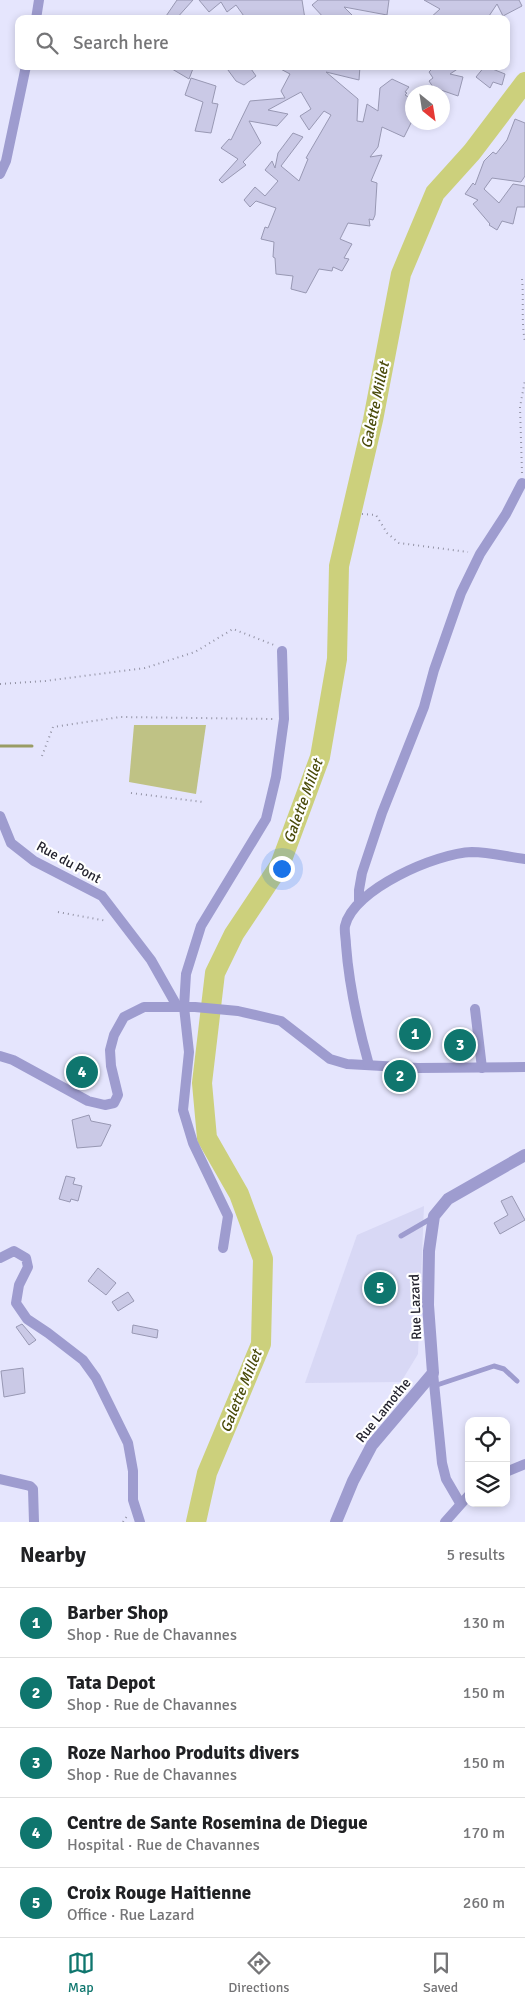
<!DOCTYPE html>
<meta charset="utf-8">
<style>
body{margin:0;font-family:Signika,sans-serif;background:#f2f2f2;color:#202124}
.controls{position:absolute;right:15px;bottom:15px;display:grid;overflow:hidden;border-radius:10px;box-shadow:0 2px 8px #0003}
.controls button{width:45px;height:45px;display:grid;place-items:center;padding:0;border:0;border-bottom:1px solid #e0e0e0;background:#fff;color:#202124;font:25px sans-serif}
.compass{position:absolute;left:405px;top:85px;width:45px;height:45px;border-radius:50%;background:#fff;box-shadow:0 2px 8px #0003;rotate:150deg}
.you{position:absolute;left:281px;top:868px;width:18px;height:18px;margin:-12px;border:4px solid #fff;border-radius:50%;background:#1a73e8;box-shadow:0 0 0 8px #1a73e833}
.badge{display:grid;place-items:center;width:32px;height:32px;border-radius:50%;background:#0f766e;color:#fff;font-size:16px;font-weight:700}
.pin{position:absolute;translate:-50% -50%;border:2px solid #fff;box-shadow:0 1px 5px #0006}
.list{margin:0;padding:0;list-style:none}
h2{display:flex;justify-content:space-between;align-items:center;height:65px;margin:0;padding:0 20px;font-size:21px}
h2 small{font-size:16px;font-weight:400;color:#757577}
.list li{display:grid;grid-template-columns:32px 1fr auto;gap:15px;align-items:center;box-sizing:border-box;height:70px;padding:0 20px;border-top:1px solid #e0e0e0}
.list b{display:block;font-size:19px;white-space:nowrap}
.list p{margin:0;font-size:16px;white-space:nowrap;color:#757577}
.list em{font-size:16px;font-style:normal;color:#757577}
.icon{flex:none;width:28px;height:28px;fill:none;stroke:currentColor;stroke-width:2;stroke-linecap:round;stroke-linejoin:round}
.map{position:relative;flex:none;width:525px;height:1522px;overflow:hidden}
.search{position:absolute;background:#fff;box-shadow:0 2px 8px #0003;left:15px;right:15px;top:15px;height:55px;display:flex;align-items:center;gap:12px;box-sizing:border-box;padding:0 18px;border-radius:10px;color:#757577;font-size:19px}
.sheet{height:415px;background:#fff}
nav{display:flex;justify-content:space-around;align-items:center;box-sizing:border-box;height:70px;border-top:1px solid #e0e0e0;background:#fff;font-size:14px;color:#757577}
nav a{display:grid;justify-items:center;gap:2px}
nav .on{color:#0f766e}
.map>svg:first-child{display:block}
.built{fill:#d8d8f5}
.green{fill:#bfc285}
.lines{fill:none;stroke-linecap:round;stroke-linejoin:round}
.stream{stroke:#999c64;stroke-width:3}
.river{stroke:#ccd07c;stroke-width:20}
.building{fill:#cac9e6;stroke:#9898b3}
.path{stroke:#9393a5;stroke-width:2;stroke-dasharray:1 4;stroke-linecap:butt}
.service{stroke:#9e9ccf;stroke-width:5}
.minor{stroke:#9e9ccf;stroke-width:10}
.tertiary{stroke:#9e9ccf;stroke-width:12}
.labels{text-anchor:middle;stroke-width:4.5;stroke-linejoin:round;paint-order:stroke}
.street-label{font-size:14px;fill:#23222d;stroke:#fff}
.water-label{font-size:15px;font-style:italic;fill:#4a4b0a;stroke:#fff}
</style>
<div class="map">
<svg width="525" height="1522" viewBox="0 0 525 1522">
<rect width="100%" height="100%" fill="#e5e5fd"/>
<polygon class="built" points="424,1206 418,1354 401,1382 305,1383 357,1235"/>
<polygon class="green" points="134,725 206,725 196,794 129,782"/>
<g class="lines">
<polyline class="stream" points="0,746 32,746"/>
<polyline class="river" points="196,1522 207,1473 261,1344 263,1259 239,1194 207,1138 202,1083 215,973 234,934 280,865 320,757 337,659 339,566 373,420 401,274 435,193 472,152 525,82"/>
</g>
<g class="building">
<polygon points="177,0 193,0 176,19 164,19"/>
<polygon points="199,0 302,0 305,19 246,19 236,5 227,12 221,2 209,12"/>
<polygon points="318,0 389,0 387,15 344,7 356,19 325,19 312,5"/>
<polygon points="424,0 519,0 522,6 503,16 497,4 487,19 429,19 440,9"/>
<polygon points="167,66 194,66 189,79"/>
<polygon points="225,66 249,66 256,76 244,85 236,81"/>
<polygon points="275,66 360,66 359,80 326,72 358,99 357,121 363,122 367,104 378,111 380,88 392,79 409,87 405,92 407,93 405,95 412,99 412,121 404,137 382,127 378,147 370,157 382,155 371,181 377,183 375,215 373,220 369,219 370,226 348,223 340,239 352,244 344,258 349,259 342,271 333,267 332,271 319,269 306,293 291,289 293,276 276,274 275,258 273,257 274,242 261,239 265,227 268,228 276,208 256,201 250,207 244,200 255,187 265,196 278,181 265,170 272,161 275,168 278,153 293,133 303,137 281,166 299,181 308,159 306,158 331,115 324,111 309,130 300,116 311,109 301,92 268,110 288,114 277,126 249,121 261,143 243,162 246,165 222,183 219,180 238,159 221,148 229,139 231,140 250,101 285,98 281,91 290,74"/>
<polygon points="429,66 462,66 450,74 463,77 458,96 438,89 435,90 429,81 433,78 429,72 431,70"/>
<polygon points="485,66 505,74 502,85 493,82 490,88 476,77"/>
<polygon points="191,78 216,86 212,103 218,104 211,133 195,131 203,102 185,95"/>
<polygon points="515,119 525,123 525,176 521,182 492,178 484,189 499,203 513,184 525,186 525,207 517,207 513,224 502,221 497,230 489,225 490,224 473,204 478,200 465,194 473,183 475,185 484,161 493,152 496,154 507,140"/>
<polygon points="89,1115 91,1121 111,1125 101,1146 77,1148 72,1120"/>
<polygon points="66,1176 75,1178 73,1184 82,1186 78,1201 71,1199 70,1202 59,1199"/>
<polygon points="512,1196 525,1220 500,1234 494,1223 508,1215 501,1201"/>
<polygon points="98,1268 116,1283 106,1295 88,1281"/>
<polygon points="128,1292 134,1301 118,1311 112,1302"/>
<polygon points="22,1324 36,1340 29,1345 16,1327"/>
<polygon points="133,1325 158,1330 157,1338 132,1333"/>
<polygon points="23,1368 25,1393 4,1397 1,1371"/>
</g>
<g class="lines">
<g class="path">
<path d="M 522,279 C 524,300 521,321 525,342"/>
<polyline points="522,473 520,407 525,380"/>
<polyline points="362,514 376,515 387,533 399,543 468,552"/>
<polyline points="0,684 45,681 145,668 195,652 233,629 274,645"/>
<polyline points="42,756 53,727 120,717 274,719"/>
<polyline points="131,793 203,802"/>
<polyline points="58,912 107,921"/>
<polyline points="123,1522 127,1516"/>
</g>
<g class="service">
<polyline points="401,1236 432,1218"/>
<polyline points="434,1386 494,1366 504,1369 517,1381"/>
</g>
<g class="minor">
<polyline points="36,19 39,0"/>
<polyline points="0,174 6,161 26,66"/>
<polyline points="0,816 11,843 34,861 102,896 151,960 177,1006"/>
<polyline points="359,901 359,890 362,873 382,813 424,707 434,670 461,593 480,554 506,514 522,483"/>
<polyline points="475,1009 482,1068"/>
<polyline points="0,1056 13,1060 88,1101 105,1105 114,1103 118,1095 111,1066 110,1050 114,1035 124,1017 144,1007 195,1007 238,1011 281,1021 330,1059 347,1064 418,1068 525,1067"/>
<path d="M 369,1065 C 358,1026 349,986 346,945 C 346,939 344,931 345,926 C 353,889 437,853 472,852 C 489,852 508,857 525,859"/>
<polyline points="223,1248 228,1216 193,1143 183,1110 189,1052 184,1007 186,974 201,926 266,819 276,777 284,719 282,651"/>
<polyline points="0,1258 14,1251 26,1258 28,1267 19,1285 16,1303 27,1319 48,1333 83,1360 96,1378 128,1443 133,1471 133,1500 140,1522"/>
<polyline points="433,1373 442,1463 446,1479 460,1503"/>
<polyline points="506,1472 525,1464"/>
<polyline points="0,1479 30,1486 33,1489 34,1522"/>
<polyline points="445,1522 469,1495"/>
</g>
<polyline class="tertiary" points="336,1522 353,1481 372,1445 433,1373 428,1305 429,1251 434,1216 448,1199 525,1155"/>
</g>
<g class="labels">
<g class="street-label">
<text transform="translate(69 862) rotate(29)" y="5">Rue du Pont</text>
<text transform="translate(415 1307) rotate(-92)" y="5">Rue Lazard</text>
<text transform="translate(383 1410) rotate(-51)" y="5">Rue Lamothe</text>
</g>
<g class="water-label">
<text transform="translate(375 405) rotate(-78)" y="5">Galette Millet</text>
<text transform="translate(303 801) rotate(-70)" y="5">Galette Millet</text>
<text transform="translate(241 1391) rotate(-68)" y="5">Galette Millet</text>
</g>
</g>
</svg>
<div class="controls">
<button><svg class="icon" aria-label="locate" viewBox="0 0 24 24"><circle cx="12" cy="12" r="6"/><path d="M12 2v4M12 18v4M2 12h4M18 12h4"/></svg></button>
<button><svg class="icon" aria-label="layers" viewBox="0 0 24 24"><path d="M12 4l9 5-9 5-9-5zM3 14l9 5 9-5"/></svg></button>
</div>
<svg class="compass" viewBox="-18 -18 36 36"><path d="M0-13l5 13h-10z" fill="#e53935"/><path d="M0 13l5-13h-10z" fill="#757577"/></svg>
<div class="you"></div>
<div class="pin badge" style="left:415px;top:1034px">1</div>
<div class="pin badge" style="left:400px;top:1076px">2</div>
<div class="pin badge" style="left:460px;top:1045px">3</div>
<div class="pin badge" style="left:82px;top:1072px">4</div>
<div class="pin badge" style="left:380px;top:1288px">5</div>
<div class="search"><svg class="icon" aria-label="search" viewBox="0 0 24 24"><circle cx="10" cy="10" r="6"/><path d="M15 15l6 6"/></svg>Search here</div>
</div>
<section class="sheet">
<h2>Nearby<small>5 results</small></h2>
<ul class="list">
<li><span class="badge">1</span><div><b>Barber Shop</b><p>Shop · Rue de Chavannes</p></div><em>130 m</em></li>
<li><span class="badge">2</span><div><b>Tata Depot</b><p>Shop · Rue de Chavannes</p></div><em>150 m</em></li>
<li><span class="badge">3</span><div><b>Roze Narhoo Produits divers</b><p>Shop · Rue de Chavannes</p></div><em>150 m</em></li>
<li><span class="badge">4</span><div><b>Centre de Sante Rosemina de Diegue</b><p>Hospital · Rue de Chavannes</p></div><em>170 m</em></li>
<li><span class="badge">5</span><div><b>Croix Rouge Haitienne</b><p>Office · Rue Lazard</p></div><em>260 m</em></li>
</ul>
</section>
<nav>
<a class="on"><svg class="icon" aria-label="map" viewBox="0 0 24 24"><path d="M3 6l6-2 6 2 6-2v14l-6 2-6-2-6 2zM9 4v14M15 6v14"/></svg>Map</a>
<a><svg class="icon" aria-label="directions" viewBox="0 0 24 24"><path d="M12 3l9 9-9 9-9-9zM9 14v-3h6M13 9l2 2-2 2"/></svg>Directions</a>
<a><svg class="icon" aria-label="saved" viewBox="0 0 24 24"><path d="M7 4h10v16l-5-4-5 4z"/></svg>Saved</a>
</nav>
